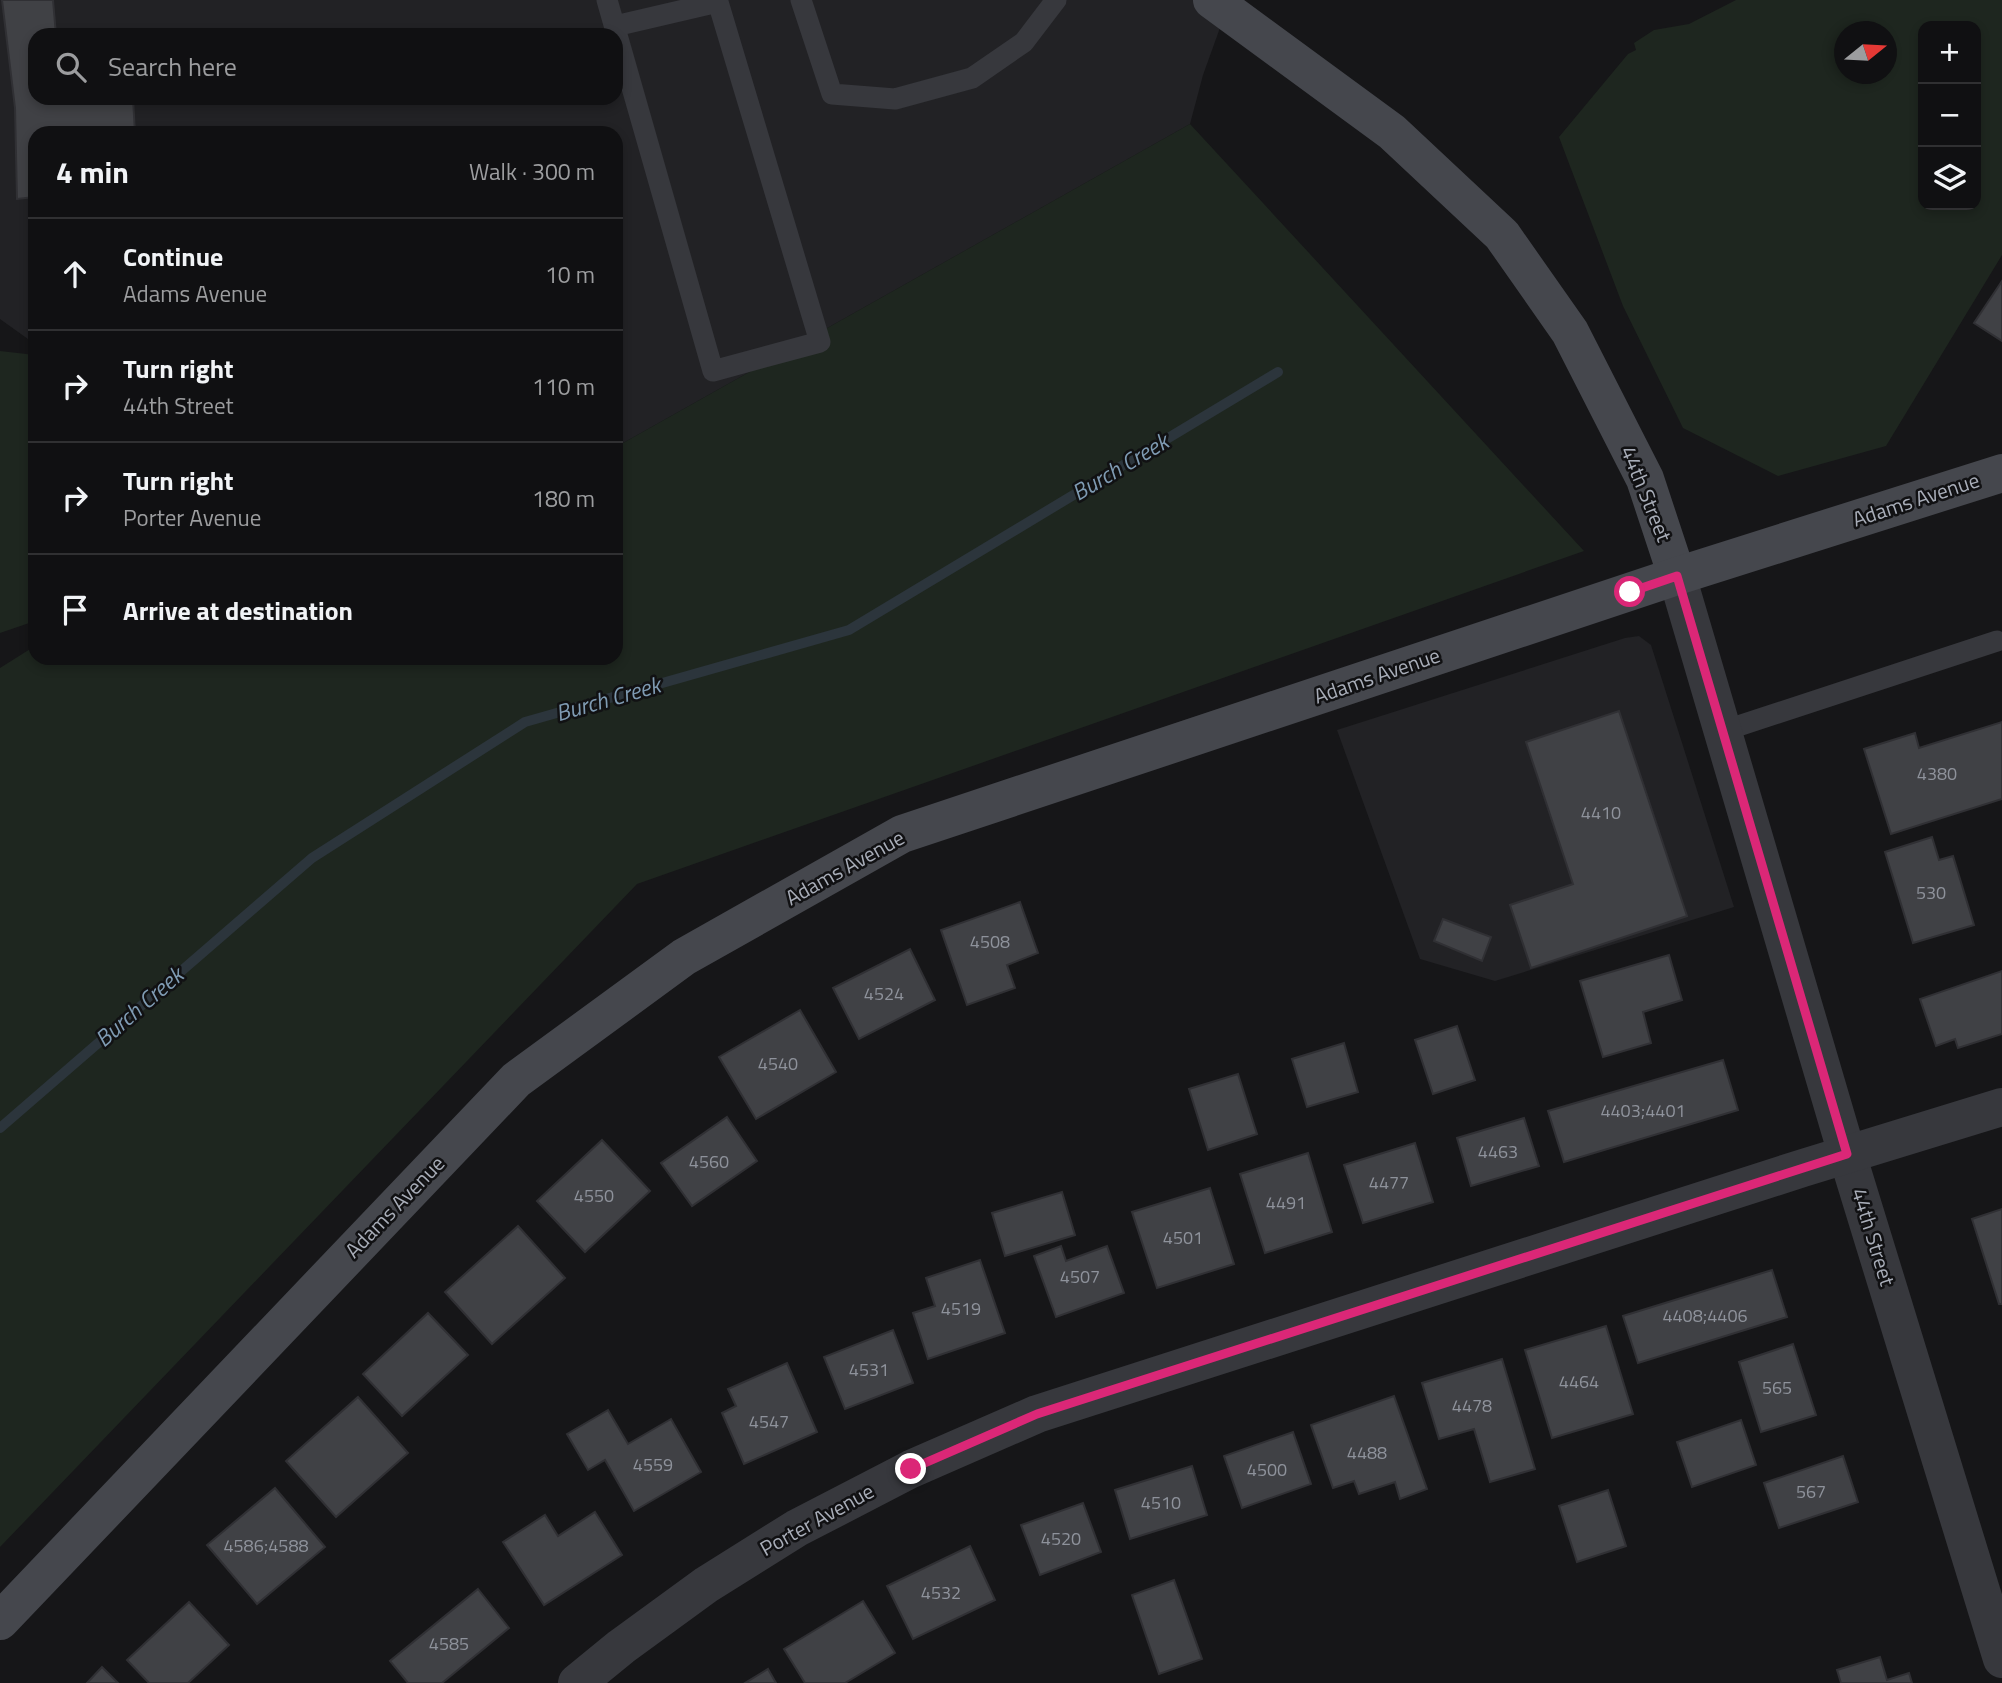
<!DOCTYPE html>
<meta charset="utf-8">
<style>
body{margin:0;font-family:"Titillium Web",sans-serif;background:#19191b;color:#f1f3f6}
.controls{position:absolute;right:21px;top:21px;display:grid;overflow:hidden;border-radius:14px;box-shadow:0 4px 10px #0003}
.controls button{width:63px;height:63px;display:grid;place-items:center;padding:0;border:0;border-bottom:2px solid #303032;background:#101012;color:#f1f3f6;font:35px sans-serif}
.compass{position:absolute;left:1834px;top:21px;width:63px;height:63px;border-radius:50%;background:#101012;box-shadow:0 4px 10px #0003;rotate:72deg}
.stop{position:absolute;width:21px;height:21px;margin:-16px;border:5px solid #db2777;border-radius:50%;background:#fff}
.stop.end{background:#db2777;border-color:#fff;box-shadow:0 2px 7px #0008}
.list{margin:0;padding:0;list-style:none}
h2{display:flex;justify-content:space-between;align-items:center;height:91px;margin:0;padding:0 28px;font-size:30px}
h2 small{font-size:23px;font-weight:400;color:#9c9d9f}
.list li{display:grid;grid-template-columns:46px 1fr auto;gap:21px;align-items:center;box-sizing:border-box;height:112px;padding:0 28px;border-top:2px solid #303032}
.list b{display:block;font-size:26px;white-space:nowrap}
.list p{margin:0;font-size:23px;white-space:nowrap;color:#9c9d9f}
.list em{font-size:23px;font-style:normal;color:#9c9d9f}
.icon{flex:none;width:38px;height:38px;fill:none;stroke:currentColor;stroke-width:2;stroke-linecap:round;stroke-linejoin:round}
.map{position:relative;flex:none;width:2002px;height:1683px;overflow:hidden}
.search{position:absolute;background:#101012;box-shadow:0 4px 10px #0003;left:28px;top:28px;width:595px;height:77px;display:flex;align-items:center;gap:18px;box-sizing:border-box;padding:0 24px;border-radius:21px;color:#9c9d9f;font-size:26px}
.panel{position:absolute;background:#101012;box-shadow:0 4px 10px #0003;left:28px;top:126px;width:595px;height:539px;border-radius:21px}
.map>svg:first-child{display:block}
.built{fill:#222225;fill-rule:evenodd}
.green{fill:#1e261f;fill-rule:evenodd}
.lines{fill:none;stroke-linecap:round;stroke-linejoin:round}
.stream{stroke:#2c353c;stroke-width:10}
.building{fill:#404145;stroke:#303034;stroke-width:2}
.lane{stroke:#37383d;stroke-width:21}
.street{stroke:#37383d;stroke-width:38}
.secondary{stroke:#45474d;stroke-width:38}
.route{stroke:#db2777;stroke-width:9}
.labels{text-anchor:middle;stroke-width:5;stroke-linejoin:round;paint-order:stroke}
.number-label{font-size:18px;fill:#8e929b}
.street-label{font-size:21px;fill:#a8adb8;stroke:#111113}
.water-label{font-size:23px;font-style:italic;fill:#7f9bb3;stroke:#111113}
</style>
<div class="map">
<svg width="2002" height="1683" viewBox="0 0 2002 1683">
<rect width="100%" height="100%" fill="#161618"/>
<g class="built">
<path d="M 0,0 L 1230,0 L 1203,75 L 1190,124 L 616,447 L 616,133 L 35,133 L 35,344 L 0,319 ZM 35,35 L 616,35 L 616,98 L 35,98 Z"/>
<polygon points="1639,636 1651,645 1734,907 1495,981 1420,959 1337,730 1625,638"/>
</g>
<g class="green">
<path d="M 1736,0 L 2002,0 L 2002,255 L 1886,446 L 1778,476 L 1683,428 L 1623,306 L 1559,137 L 1628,54 L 1636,50 L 1634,43 L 1654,30 L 1689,24 ZM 1923,26 L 1976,26 L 1976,205 L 1923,205 ZM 1844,32 L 1886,32 L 1886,74 L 1844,74 Z"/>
<polygon points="1190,124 1584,551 637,884 0,1547 0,668 35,646 35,658 616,658 616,447"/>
<polygon points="0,351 35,355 35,621 0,633"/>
</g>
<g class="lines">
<polyline class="stream" points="0,1128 312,858 525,722 849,630 1278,372"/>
</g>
<g class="building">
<polygon points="2,0 53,0 56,35 35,35 35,98 61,98 61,104 133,98 135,133 35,133 35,197 17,199 15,108"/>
<polygon points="2002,281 2002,341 1974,323"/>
<polygon points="1619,711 1687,916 1531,968 1510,905 1573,884 1526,742"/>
<polygon points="2002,722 2002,799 1891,834 1864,749 1915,733 1919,748"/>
<polygon points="1932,837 1939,860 1953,856 1974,925 1913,943 1885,852"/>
<polygon points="1020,902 1038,953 1007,965 1015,988 967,1005 941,930"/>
<polygon points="1443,919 1491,937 1482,961 1434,941"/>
<polygon points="910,949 935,1000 859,1039 833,988"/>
<polygon points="1669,955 1682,1000 1643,1012 1651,1043 1603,1057 1580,981"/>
<polygon points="2002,971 2002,1034 1958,1048 1955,1039 1936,1046 1920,999"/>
<polygon points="800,1010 836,1072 756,1119 719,1057"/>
<polygon points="1457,1026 1475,1080 1433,1094 1415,1040"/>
<polygon points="1344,1043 1358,1092 1307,1107 1292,1059"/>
<polygon points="1723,1060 1738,1110 1564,1162 1548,1111"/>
<polygon points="1238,1074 1257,1134 1208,1150 1189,1089"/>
<polygon points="727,1117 757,1161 692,1206 661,1163"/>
<polygon points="1524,1118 1539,1166 1471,1186 1457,1138"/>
<polygon points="602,1140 650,1191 585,1252 537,1201"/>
<polygon points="1415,1143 1433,1202 1363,1223 1344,1165"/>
<polygon points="1308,1153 1332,1232 1265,1253 1240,1174"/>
<polygon points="1210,1188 1234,1264 1157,1288 1132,1212"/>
<polygon points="1062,1192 1075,1235 1005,1256 992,1213"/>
<polygon points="2002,1209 2002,1304 1999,1304 1972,1219"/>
<polygon points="518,1226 565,1278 492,1344 445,1292"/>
<polygon points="1061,1246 1066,1261 1107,1246 1124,1293 1056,1317 1034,1256"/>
<polygon points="980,1260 1005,1333 928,1359 913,1313 935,1306 926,1278"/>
<polygon points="1772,1270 1787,1317 1638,1363 1623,1316"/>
<polygon points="428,1313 468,1355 402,1416 363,1374"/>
<polygon points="1606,1326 1633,1414 1552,1438 1525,1350"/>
<polygon points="893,1330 913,1383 845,1409 824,1357"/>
<polygon points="1793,1344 1816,1415 1761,1432 1739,1362"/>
<polygon points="1502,1359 1535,1469 1490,1482 1474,1429 1439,1439 1422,1383"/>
<polygon points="787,1363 817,1432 744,1464 722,1413 736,1406 728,1389"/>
<polygon points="1394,1396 1427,1489 1400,1499 1395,1482 1359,1494 1354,1481 1333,1488 1311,1425"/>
<polygon points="358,1397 408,1453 336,1517 286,1461"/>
<polygon points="608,1410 628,1444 671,1419 701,1472 634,1511 605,1460 588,1470 567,1434"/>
<polygon points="1741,1420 1756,1465 1692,1487 1677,1442"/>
<polygon points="1293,1432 1311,1484 1242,1508 1224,1456"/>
<polygon points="1843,1456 1858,1502 1779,1528 1764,1483"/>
<polygon points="1192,1466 1207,1515 1130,1539 1115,1490"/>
<polygon points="275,1488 325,1547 257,1604 207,1545"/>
<polygon points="1608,1490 1626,1546 1577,1562 1559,1506"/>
<polygon points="1083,1503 1101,1552 1040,1575 1021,1525"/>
<polygon points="595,1512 622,1555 544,1605 503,1542 545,1515 558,1536"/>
<polygon points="970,1546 995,1600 913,1639 887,1586"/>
<polygon points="1174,1580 1202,1659 1159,1674 1132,1595"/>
<polygon points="478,1589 509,1628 442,1683 408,1683 390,1661"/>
<polygon points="863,1601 895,1653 845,1683 805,1683 784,1649"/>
<polygon points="189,1602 229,1645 188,1683 149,1683 127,1660"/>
<polygon points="1880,1657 1887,1680 1909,1673 1912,1683 1841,1683 1837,1670"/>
<polygon points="102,1667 118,1683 87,1683"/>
<polygon points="768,1669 776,1683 745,1683"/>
</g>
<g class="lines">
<g class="lane">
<polyline points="607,0 713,371 820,342 718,2 615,26"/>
<polyline points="801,0 832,94 895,99 972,78 1024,42 1056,0"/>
<polyline points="1723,731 1997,641"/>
</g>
<g class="street">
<polyline points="1677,576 1847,1154 2002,1659"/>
<polyline points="577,1683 621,1647 706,1585 797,1528 911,1469 1037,1414 1803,1168 2002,1107"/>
</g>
<g class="secondary">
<polyline points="1212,0 1392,132 1502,235 1570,332 1645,479 1677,576"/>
<polyline points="0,1621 516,1080 684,957 902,834 1677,576 2002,473"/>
</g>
</g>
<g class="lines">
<polyline class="route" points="911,1469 1037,1414 1847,1154 1677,576 1630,592"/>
</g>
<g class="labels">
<g class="number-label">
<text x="1937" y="780">4380</text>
<text x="1601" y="819">4410</text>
<text x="1931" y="899">530</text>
<text x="990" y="948">4508</text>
<text x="884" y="1000">4524</text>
<text x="778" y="1070">4540</text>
<text x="1643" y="1117">4403;4401</text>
<text x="1498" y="1158">4463</text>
<text x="709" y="1168">4560</text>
<text x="1389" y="1189">4477</text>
<text x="594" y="1202">4550</text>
<text x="1286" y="1209">4491</text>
<text x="1183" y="1244">4501</text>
<text x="1080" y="1283">4507</text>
<text x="961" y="1315">4519</text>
<text x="1705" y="1322">4408;4406</text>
<text x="869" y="1376">4531</text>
<text x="1579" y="1388">4464</text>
<text x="1777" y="1394">565</text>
<text x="1472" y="1412">4478</text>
<text x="769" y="1428">4547</text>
<text x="1367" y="1459">4488</text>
<text x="653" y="1471">4559</text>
<text x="1267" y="1476">4500</text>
<text x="1811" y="1498">567</text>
<text x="1161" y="1509">4510</text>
<text x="1061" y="1545">4520</text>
<text x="266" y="1552">4586;4588</text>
<text x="941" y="1599">4532</text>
<text x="449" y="1650">4585</text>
</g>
<g class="street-label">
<text transform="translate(1646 494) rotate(68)" y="7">44th Street</text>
<text transform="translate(1916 500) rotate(-18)" y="7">Adams Avenue</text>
<text transform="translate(1377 676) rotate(-19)" y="7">Adams Avenue</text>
<text transform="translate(845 868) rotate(-29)" y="7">Adams Avenue</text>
<text transform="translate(395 1207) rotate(-46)" y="7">Adams Avenue</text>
<text transform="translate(1873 1237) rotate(73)" y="7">44th Street</text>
<text transform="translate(817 1520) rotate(-29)" y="7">Porter Avenue</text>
</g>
<g class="water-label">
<text transform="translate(1120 467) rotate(-31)" y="8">Burch Creek</text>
<text transform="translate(608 699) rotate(-16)" y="8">Burch Creek</text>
<text transform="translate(139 1007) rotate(-41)" y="8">Burch Creek</text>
</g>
</g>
</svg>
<div class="controls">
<button>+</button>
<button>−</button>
<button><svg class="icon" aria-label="layers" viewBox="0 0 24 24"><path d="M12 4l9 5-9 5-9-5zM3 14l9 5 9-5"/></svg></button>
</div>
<svg class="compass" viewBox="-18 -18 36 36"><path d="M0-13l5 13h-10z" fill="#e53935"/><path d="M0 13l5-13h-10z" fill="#9c9d9f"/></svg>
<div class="stop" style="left:1630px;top:592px"></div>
<div class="stop end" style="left:911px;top:1469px"></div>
<div class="search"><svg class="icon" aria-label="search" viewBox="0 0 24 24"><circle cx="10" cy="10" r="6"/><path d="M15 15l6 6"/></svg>Search here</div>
<section class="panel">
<h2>4 min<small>Walk · 300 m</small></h2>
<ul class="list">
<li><svg class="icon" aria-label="ahead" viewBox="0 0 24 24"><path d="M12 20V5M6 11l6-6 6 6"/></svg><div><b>Continue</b><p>Adams Avenue</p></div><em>10 m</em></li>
<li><svg class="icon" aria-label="right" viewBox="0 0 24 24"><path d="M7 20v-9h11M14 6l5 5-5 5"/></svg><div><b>Turn right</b><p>44th Street</p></div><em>110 m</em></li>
<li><svg class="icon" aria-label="right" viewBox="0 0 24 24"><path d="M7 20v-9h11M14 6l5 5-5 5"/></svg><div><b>Turn right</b><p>Porter Avenue</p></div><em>180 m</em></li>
<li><svg class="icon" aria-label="arrive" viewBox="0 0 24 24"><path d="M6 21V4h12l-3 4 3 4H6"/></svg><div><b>Arrive at destination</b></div></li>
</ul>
</section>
</div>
